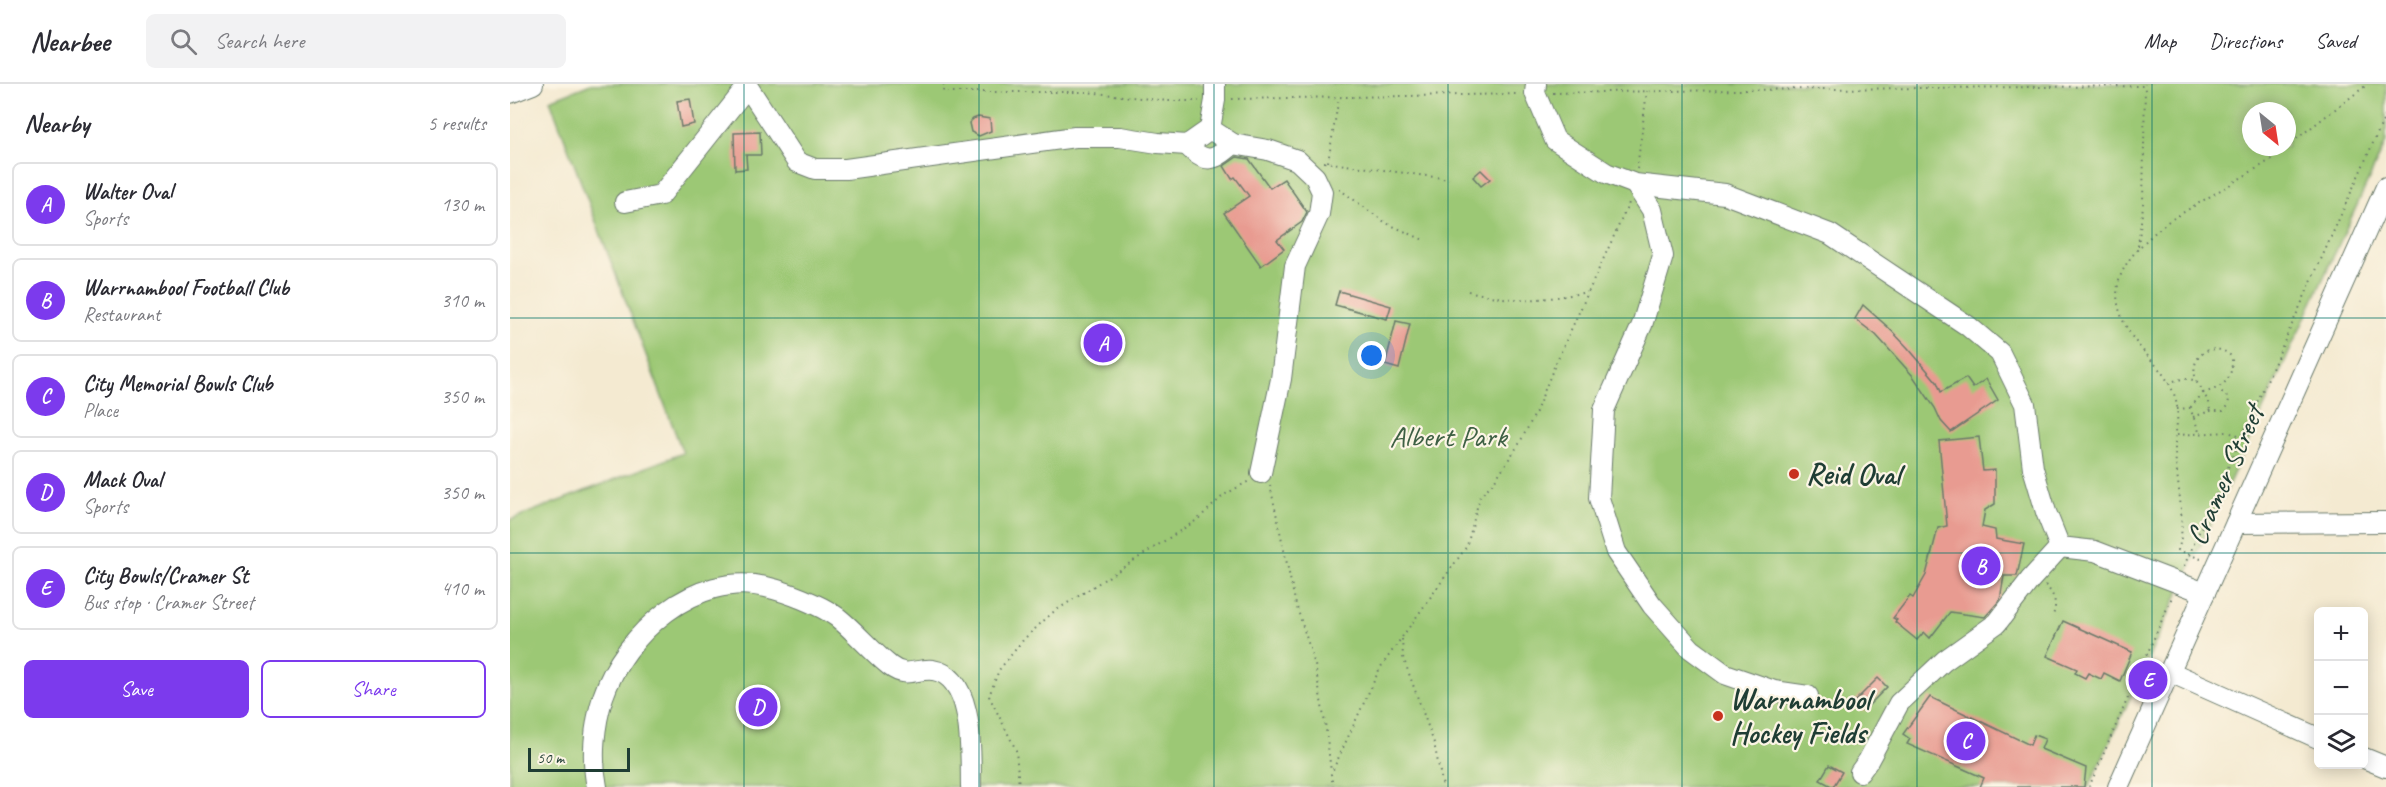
<!DOCTYPE html>
<meta charset="utf-8">
<style>
body{margin:0;font-family:Caveat,sans-serif;background:#f2f2f3;color:#2b2b33}
.controls{position:absolute;right:18px;bottom:18px;display:grid;overflow:hidden;border-radius:9px;box-shadow:0 3px 15px #0003}
.controls button{width:54px;height:54px;display:grid;place-items:center;padding:0;border:0;border-bottom:2px solid #e1e1e2;background:#fff;color:#2b2b33;font:30px sans-serif}
.compass{position:absolute;left:1732px;top:18px;width:54px;height:54px;border-radius:50%;background:#fff;box-shadow:0 3px 15px #0003;rotate:150deg}
.scale{position:absolute;left:18px;bottom:15px;width:102px;box-sizing:border-box;padding-left:6px;border:3px solid #1f3d34;border-top:0;font-size:16px;line-height:21px;white-space:nowrap;color:#1f3d34;-webkit-text-stroke:4px #fcf5e5;paint-order:stroke}
.you{position:absolute;left:862px;top:272px;width:21px;height:21px;margin:-15px;border:4px solid #fff;border-radius:50%;background:#1a73e8;box-shadow:0 0 0 9px #1a73e833}
.badge{display:grid;place-items:center;width:39px;height:39px;border-radius:50%;background:#7c3aed;color:#fff;font-size:20px;font-weight:700}
.pin{position:absolute;translate:-50% -50%;border:3px solid #fff;box-shadow:0 2px 6px #0006}
.list{margin:0;padding:0;list-style:none}
h2{display:flex;justify-content:space-between;align-items:center;height:78px;margin:0;padding:0 24px;font-size:26px}
h2 small{font-size:20px;font-weight:400;color:#7c7c81}
.list li{display:grid;grid-template-columns:39px 1fr auto;gap:18px;align-items:center;box-sizing:border-box;height:84px;margin:0 12px 12px;padding:0 12px;border:2px solid #e1e1e2;border-radius:9px}
.list b{display:block;font-size:22px;white-space:nowrap}
.list p{margin:0;font-size:20px;white-space:nowrap;color:#7c7c81}
.list em{font-size:20px;font-style:normal;color:#7c7c81}
.actions{display:flex;gap:12px;padding:18px 24px}
.actions a{flex:1;padding:14px 0;border:2px solid #7c3aed;border-radius:9px;text-align:center;font-size:21px;color:#7c3aed}
.actions .main{background:#7c3aed;color:#fff}
.icon{flex:none;width:33px;height:33px;fill:none;stroke:currentColor;stroke-width:2;stroke-linecap:round;stroke-linejoin:round}
.map{position:relative;flex:none;width:1876px;height:703px;overflow:hidden}
header{display:flex;align-items:center;gap:36px;box-sizing:border-box;height:84px;padding:0 30px;background:#fff;border-bottom:2px solid #e1e1e2}
header strong{font-size:28px}
nav{display:flex;gap:33px;margin-inline-start:auto;font-size:21px}
.search{width:420px;height:54px;background:#f2f2f3;display:flex;align-items:center;gap:15px;box-sizing:border-box;padding:0 21px;border-radius:9px;color:#7c7c81;font-size:22px}
main{display:flex}
aside{flex:1;background:#fff}
.map>svg:first-child{display:block}
.green{fill:#9cc875;stroke:#5e8254;stroke-width:1.5;fill-rule:evenodd}
.building{fill:#e89b91}
.lines{fill:none;stroke-linecap:round;stroke-linejoin:round}
.minor-casing{stroke:#6a7a6b;stroke-width:22}
.path{stroke:#6a7a6b;stroke-width:2;stroke-dasharray:1.5 4.5;stroke-linecap:butt}
.minor{stroke:#fff;stroke-width:20}
.grid{fill:none;stroke:#0f766e;stroke-width:1.5;stroke-opacity:0.55}
.poi-dot{fill:#c8321e;stroke:#fcf5e5;stroke-width:2}
.labels{text-anchor:middle;stroke-width:4.5;stroke-linejoin:round;paint-order:stroke}
.park-label{font-size:30px;fill:#3e6044;stroke:#fcf5e5}
.poi-label{font-size:30px;font-weight:bold;fill:#1f3d34;stroke:#fcf5e5;text-anchor:start}
.street-label{font-size:30px;fill:#1f3d34;stroke:#fcf5e5}
</style>
<header>
<strong>Nearbee</strong>
<div class="search"><svg class="icon" aria-label="search" viewBox="0 0 24 24"><circle cx="10" cy="10" r="6"/><path d="M15 15l6 6"/></svg>Search here</div>
<nav><a>Map</a><a>Directions</a><a>Saved</a></nav>
</header>
<main>
<aside>
<h2>Nearby<small>5 results</small></h2>
<ul class="list">
<li><span class="badge">A</span><div><b>Walter Oval</b><p>Sports</p></div><em>130 m</em></li>
<li><span class="badge">B</span><div><b>Warrnambool Football Club</b><p>Restaurant</p></div><em>310 m</em></li>
<li><span class="badge">C</span><div><b>City Memorial Bowls Club</b><p>Place</p></div><em>350 m</em></li>
<li><span class="badge">D</span><div><b>Mack Oval</b><p>Sports</p></div><em>350 m</em></li>
<li><span class="badge">E</span><div><b>City Bowls/Cramer St</b><p>Bus stop · Cramer Street</p></div><em>410 m</em></li>
</ul>
<div class="actions"><a class="main">Save</a><a>Share</a></div>
</aside>
<div class="map">
<svg width="1876" height="703" viewBox="0 0 1876 703">
<rect width="100%" height="100%" fill="#fcf5e5"/>
<filter id="ink" filterUnits="userSpaceOnUse"><feTurbulence type="fractalNoise" baseFrequency=".0167" numOctaves="2"/><feDisplacementMap in="SourceGraphic" scale="12" xChannelSelector="R" yChannelSelector="G"/><feConvolveMatrix kernelMatrix="1 2 1 2 8 2 1 2 1" color-interpolation-filters="sRGB"/></filter>
<filter id="wash" filterUnits="userSpaceOnUse"><feTurbulence type="fractalNoise" baseFrequency=".008" numOctaves="4" result="noise"/><feDisplacementMap in="SourceGraphic" scale="24" xChannelSelector="R" yChannelSelector="G"/><feGaussianBlur stdDeviation="1.35" result="paint"/><feColorMatrix in="noise" values="0 0 0 0 0 0 0 0 0 0 0 0 0 0 0 0 0 1.4 0 .05"/><feComposite in="paint" operator="in"/></filter>
<g filter="url(#wash)">
<rect width="100%" height="100%" fill="#f4ead1"/>
<path class="green" d="M 81,0 L 1876,0 L 1876,58 L 1579,703 L 0,703 L 0,436 L 173,369 L 40,16 ZM 1741,27 L 1777,27 L 1777,63 L 1741,63 Z"/>
<g id="blocks">
<g class="building">
<polygon points="180,15 184,40 171,43 167,17"/>
<polygon points="468,33 480,35 481,47 469,52 461,48 459,39 463,35"/>
<polygon points="250,48 251,71 236,71 237,85 225,86 224,49"/>
<polygon points="727,73 739,75 760,104 774,95 797,128 792,138 767,156 774,165 751,182 714,129 739,112 725,93 722,95 714,82"/>
<polygon points="971,86 980,95 971,102 963,93"/>
<polygon points="829,207 881,222 877,235 825,221"/>
<polygon points="1353,221 1379,244 1398,264 1427,298 1431,308 1456,294 1463,304 1476,295 1488,316 1441,348 1431,337 1425,324 1403,292 1366,251 1345,235"/>
<polygon points="886,237 900,240 889,285 875,281"/>
<polygon points="1469,353 1473,387 1485,386 1485,420 1475,426 1472,443 1485,446 1486,455 1514,460 1507,492 1494,492 1490,516 1475,533 1440,528 1420,554 1414,548 1407,556 1385,538 1387,536 1383,534 1400,512 1403,514 1416,491 1428,444 1437,442 1429,357"/>
<polygon points="1553,537 1622,568 1610,597 1594,589 1591,595 1578,589 1575,594 1565,589 1567,585 1537,572"/>
<polygon points="1368,594 1377,603 1353,627 1344,618"/>
<polygon points="1420,613 1520,661 1524,651 1535,655 1531,665 1576,684 1574,703 1470,703 1474,694 1397,660 1400,655 1393,650"/>
<polygon points="1319,681 1332,688 1323,703 1310,696"/>
</g>
</g>
</g>
<g filter="url(#ink)">
<use href="#blocks" fill-opacity="0" stroke="#6a7a6b" stroke-width="1.5"/>
<g class="lines">
<g class="minor-casing">
<g id="minor">
<polyline points="236,0 287,78 305,85 336,85 565,53 610,53 648,59 677,61 700,45 705,16 705,0"/>
<polyline points="1026,0 1025,9 1045,56 1096,89 1125,100 1215,110 1320,150 1458,242 1490,269 1515,320 1523,384 1536,428 1550,463 1585,467 1695,509"/>
<polyline points="0,9 23,0"/>
<polyline points="700,45 723,60 758,66 787,76 805,93 812,108 809,130 785,182 771,295 751,389"/>
<path d="M 677,61 C 695,81 705,77 723,60"/>
<polyline points="1125,100 1142,126 1153,172 1132,241 1094,326 1089,414 1106,468 1142,521 1181,565 1215,590 1264,607 1298,612"/>
<polyline points="115,118 151,111 237,3"/>
<polyline points="1726,439 1876,438"/>
<polyline points="1660,588 1808,654"/>
<polyline points="1854,674 1876,683"/>
<polyline points="1350,688 1358,677 1389,619 1434,577 1487,539 1520,496 1550,463"/>
<path d="M 87,703 C 81,674 84,641 93,613 C 114,550 186,486 256,503 C 277,508 309,520 327,533 C 346,548 361,567 380,582 C 397,595 406,584 423,586 C 466,593 460,673 461,703"/>
<polyline points="1608,703 1876,103"/>
</g>
</g>
<g class="path">
<polyline points="434,0 433,8 576,8 658,17 689,17"/>
<path d="M 1043,9 C 1240,5 1438,4 1635,2"/>
<polyline points="722,15 1010,10"/>
<polyline points="1777,62 1858,0"/>
<polyline points="814,78 939,95"/>
<polyline points="818,78 829,13"/>
<polyline points="1127,85 1137,7"/>
<polyline points="829,105 876,139 916,157"/>
<polyline points="1628,162 1633,122 1635,0"/>
<path d="M 958,207 C 1005,219 1030,217 1077,208"/>
<path d="M 1686,298 C 1685,291 1683,284 1686,278 C 1693,262 1712,262 1722,273 C 1723,296 1714,303 1693,309 L 1699,318 L 1700,327"/>
<path d="M 1658,299 C 1674,293 1687,291 1693,309 L 1680,324"/>
<polyline points="1667,325 1680,324 1690,350"/>
<polyline points="1683,333 1700,327 1713,327 1718,322 1719,315 1709,305"/>
<polyline points="1667,351 1717,348 1732,352"/>
<polyline points="760,401 785,517 805,581 816,645 821,688"/>
<path d="M 1691,475 L 1668,466 C 1678,440 1664,389 1665,358 C 1666,343 1670,327 1665,313 C 1657,288 1637,274 1623,254 C 1587,201 1618,170 1659,137 L 1759,77 L 1776,63"/>
<polyline points="1674,482 1876,30"/>
<path d="M 1535,501 C 1545,511 1548,521 1542,533"/>
<polyline points="892,555 893,573 924,659 933,703"/>
<polyline points="509,703 506,666 479,612 489,586 514,555 542,529 687,436 714,411 739,397"/>
<polyline points="823,703 821,690 870,584 957,462 970,412 983,399 1009,360 1025,330 1044,283 1119,119"/>
<polyline points="1579,703 1662,513"/>
</g>
<use href="#minor" class="minor"/>
</g>
</g>
<path class="grid" d="M 234,0 L 234,703M 469,0 L 469,703M 704,0 L 704,703M 938,0 L 938,703M 1172,0 L 1172,703M 1407,0 L 1407,703M 1642,0 L 1642,703M 0,234 L 1876,234M 0,469 L 1876,469"/>
<g class="poi-dot">
<circle cx="1284" cy="390" r="6"/>
<circle cx="1208" cy="632" r="6"/>
</g>
<g class="labels">
<g class="park-label">
<text x="938" y="362">Albert Park</text>
</g>
<g class="poi-label">
<text x="1296" y="400">Reid Oval</text>
<text x="1220" y="625">Warrnambool<tspan x="1220" dy="34">Hockey Fields</tspan></text>
</g>
<g class="street-label">
<text transform="translate(1715 391) rotate(-66)" y="10">Cramer Street</text>
</g>
</g>
</svg>
<div class="controls">
<button>+</button>
<button>−</button>
<button><svg class="icon" aria-label="layers" viewBox="0 0 24 24"><path d="M12 4l9 5-9 5-9-5zM3 14l9 5 9-5"/></svg></button>
</div>
<svg class="compass" viewBox="-18 -18 36 36"><path d="M0-13l5 13h-10z" fill="#e53935"/><path d="M0 13l5-13h-10z" fill="#7c7c81"/></svg>
<div class="scale">50 m</div>
<div class="you"></div>
<div class="pin badge" style="left:593px;top:259px">A</div>
<div class="pin badge" style="left:1471px;top:482px">B</div>
<div class="pin badge" style="left:1456px;top:657px">C</div>
<div class="pin badge" style="left:248px;top:623px">D</div>
<div class="pin badge" style="left:1638px;top:596px">E</div>
</div>
</main>
